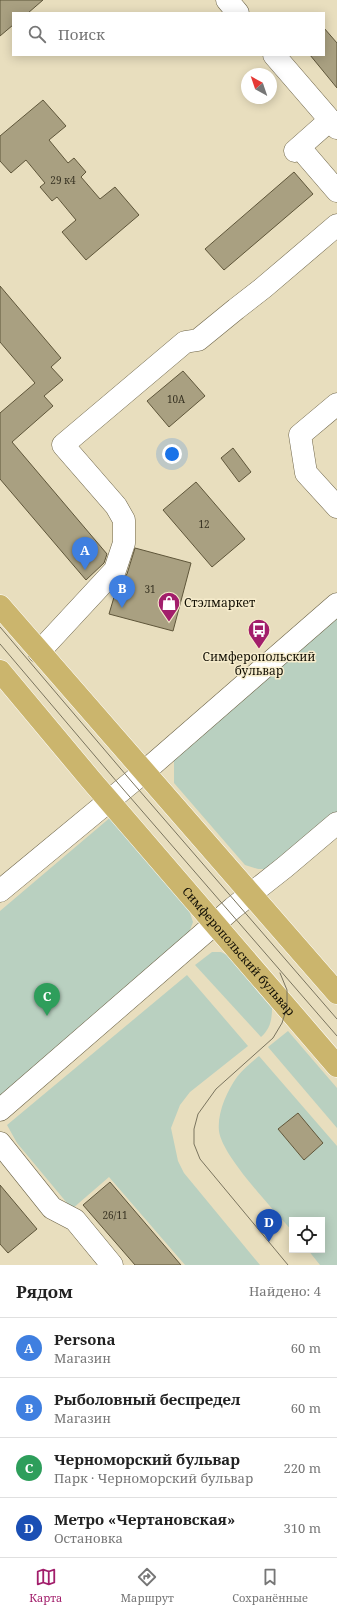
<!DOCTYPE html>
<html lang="ru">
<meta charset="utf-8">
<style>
body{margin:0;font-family:"Noto Serif",serif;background:#f6f6f6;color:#222}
.controls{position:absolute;right:12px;bottom:12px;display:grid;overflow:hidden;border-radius:0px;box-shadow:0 2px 10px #0003}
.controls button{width:36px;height:36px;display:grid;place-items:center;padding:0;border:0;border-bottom:1px solid #e0e0e0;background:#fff;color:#222;font:20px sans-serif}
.compass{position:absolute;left:241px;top:68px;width:36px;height:36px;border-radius:50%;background:#fff;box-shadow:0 2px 10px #0003;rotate:320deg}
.you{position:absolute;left:172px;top:454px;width:14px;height:14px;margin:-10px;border:3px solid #fff;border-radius:50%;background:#1a73e8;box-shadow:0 0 0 6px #1a73e833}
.badge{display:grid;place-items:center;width:26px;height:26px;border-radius:50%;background:#a21e6b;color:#fff;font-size:13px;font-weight:700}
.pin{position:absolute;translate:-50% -33px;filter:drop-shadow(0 1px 2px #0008)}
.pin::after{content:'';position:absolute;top:21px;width:14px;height:12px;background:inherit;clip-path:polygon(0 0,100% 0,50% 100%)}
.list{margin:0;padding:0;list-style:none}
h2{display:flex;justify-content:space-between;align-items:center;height:52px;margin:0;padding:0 16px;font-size:17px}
h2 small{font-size:13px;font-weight:400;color:#767676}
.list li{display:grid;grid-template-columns:26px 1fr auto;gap:12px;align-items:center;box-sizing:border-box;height:60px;padding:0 16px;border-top:1px solid #e0e0e0}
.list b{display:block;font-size:15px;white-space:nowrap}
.list p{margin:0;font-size:13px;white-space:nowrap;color:#767676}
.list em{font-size:13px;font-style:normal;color:#767676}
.icon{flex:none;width:22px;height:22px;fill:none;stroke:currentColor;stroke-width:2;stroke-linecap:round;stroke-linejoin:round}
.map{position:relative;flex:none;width:337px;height:1265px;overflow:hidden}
.search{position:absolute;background:#fff;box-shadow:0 2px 10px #0003;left:12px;right:12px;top:12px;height:44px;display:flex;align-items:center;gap:10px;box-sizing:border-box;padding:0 14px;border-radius:0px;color:#767676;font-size:15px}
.sheet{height:292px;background:#fff}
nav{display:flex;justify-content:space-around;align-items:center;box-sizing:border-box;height:56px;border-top:1px solid #e0e0e0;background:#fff;font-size:11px;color:#767676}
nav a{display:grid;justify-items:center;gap:2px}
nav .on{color:#a21e6b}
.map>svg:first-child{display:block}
.green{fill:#b9d0c0;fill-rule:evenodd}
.building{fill:#a9a081;stroke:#5f563a}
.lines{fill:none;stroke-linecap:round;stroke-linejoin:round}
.minor-casing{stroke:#6c6347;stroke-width:23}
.major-casing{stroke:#fff;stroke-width:23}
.minor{stroke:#fff;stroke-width:22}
.major{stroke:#cbb56d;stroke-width:22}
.tram{stroke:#7a745e;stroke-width:1}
.labels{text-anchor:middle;stroke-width:3;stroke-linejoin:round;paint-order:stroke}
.number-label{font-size:10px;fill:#383323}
.poi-label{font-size:12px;fill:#120f04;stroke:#f5ebcb;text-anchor:start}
.street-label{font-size:12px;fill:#120f04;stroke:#f5ebcb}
</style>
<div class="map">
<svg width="337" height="1265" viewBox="0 0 337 1265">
<rect width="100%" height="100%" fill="#e8debe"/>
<g class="green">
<polygon points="337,618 337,816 275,869 258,869 245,865 174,783 174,757"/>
<polygon points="112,816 187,904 193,922 188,935 0,1097 0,911"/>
<path d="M 212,952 L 221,952 L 227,955 L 272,1008 C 272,1020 270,1029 261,1037 L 195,965 Z"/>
<polygon points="187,975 248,1046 190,1092 180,1105 171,1128 178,1161 184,1173 260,1265 185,1265 109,1177 72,1209 17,1143 7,1125"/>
<polygon points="288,1031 337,1088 337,1128 268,1047"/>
<path d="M 259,1056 L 337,1146 L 337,1265 L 320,1265 L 308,1250 L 322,1250 L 322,1220 L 292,1220 L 292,1231 C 274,1210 222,1156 219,1131 C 217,1113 227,1091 237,1077 C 243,1069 252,1062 259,1056 ZM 298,1113 L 323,1143 L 304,1160 L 278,1129 Z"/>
</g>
<g class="building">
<polygon points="0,0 43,0 28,13 13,13 13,25 0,36"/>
<polygon points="324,28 337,43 337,88 310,55 324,55"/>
<polygon points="43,100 66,126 49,140 68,163 74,158 86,172 81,177 100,199 115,187 139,215 86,260 62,232 76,220 57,197 52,201 40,187 45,183 26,160 11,173 0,161 0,136"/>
<polygon points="294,172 313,194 224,270 205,249"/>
<polygon points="0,286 61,358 51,367 63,380 44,396 53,406 12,442 107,554 104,563 86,580 0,479 0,413 35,383 0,342"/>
<polygon points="183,371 205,396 169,427 147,401"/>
<polygon points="233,448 251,472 239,482 221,458"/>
<polygon points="196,482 245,539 212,567 163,510"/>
<polygon points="135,548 191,563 173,631 109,614 117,587 127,574"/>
<polygon points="298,1113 323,1143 304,1160 278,1129"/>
<polygon points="110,1182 181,1265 135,1265 129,1258 83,1205"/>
<polygon points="0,1185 37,1229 8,1253 0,1244"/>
</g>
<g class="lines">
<g class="minor-casing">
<g id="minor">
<polyline points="227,0 238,13"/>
<polyline points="274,55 337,128"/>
<polyline points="295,151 330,120"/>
<polyline points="306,155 337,191"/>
<polyline points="337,404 300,435 306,473 337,507"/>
<polyline points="39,652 115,570 124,543 124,520 116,506 63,445 185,342 198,340 236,309 263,288 337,225"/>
<polyline points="0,891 144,772 337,604"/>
<polyline points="0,1110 233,908 285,867 337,823"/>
<polyline points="0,1143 52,1208 75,1220 112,1265"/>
</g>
</g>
<g class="major-casing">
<g id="major">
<polyline points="0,606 337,993"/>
<path id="s1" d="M 0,671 L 91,780 L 337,1066"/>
</g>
</g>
<use href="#minor" class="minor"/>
<use href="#major" class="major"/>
<g class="tram">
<polyline points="0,627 132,782 337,1019"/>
<polyline points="0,644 123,789 337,1036"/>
<polyline points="280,973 287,990 287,1007 282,1023 273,1038 216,1089 198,1114 194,1129 194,1144 200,1159 288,1265"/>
</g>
</g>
<defs>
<g id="shop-pin" transform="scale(1.15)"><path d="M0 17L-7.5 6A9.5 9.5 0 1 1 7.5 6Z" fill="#a21e6b" stroke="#f5ebcb"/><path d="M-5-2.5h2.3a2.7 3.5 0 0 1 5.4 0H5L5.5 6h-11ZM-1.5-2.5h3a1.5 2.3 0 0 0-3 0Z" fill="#fff"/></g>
<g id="bus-pin" transform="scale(1.15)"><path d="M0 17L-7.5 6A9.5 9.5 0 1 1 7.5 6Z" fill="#a21e6b" stroke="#f5ebcb"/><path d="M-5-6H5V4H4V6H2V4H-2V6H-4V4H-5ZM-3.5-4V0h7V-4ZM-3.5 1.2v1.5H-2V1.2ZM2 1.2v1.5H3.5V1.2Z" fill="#fff"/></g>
</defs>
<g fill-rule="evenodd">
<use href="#shop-pin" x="169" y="603"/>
<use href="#bus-pin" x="259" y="630"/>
</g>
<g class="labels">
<g class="number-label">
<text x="63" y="184">29 к4</text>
<text x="176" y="403">10А</text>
<text x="204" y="528">12</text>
<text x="150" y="593">31</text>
<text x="115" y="1219">26/11</text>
</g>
<g class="poi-label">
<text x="184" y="607">Стэлмаркет</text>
<text x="259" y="661" text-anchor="middle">Симферопольский<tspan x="259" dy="14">бульвар</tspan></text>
</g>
<g class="street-label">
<text dy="4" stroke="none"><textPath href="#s1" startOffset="368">Симферопольский бульвар</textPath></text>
</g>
</g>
</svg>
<div class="controls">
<button><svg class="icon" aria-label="locate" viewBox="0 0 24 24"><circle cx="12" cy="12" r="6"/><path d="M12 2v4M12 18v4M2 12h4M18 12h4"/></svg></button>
</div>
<svg class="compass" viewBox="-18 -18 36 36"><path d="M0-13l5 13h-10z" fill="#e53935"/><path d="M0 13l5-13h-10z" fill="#767676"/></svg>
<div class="you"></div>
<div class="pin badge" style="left:85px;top:570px;background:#3f7fe0">A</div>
<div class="pin badge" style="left:122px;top:608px;background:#3f7fe0">B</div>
<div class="pin badge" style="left:47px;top:1016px;background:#2e9e5b">C</div>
<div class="pin badge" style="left:269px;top:1242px;background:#1a4fb4">D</div>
<div class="search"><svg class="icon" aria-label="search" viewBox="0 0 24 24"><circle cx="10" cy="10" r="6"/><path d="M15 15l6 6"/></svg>Поиск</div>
</div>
<section class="sheet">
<h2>Рядом<small>Найдено: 4</small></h2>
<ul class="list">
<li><span class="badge" style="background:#3f7fe0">A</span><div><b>Persona</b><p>Магазин</p></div><em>60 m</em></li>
<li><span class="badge" style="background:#3f7fe0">B</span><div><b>Рыболовный беспредел</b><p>Магазин</p></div><em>60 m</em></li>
<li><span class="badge" style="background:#2e9e5b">C</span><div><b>Черноморский бульвар</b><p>Парк · Черноморский бульвар</p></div><em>220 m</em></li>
<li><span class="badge" style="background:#1a4fb4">D</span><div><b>Метро «Чертановская»</b><p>Остановка</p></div><em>310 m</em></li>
</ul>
</section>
<nav>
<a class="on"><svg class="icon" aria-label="map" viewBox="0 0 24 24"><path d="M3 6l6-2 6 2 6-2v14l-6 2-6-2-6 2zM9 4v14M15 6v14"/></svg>Карта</a>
<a><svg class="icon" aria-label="directions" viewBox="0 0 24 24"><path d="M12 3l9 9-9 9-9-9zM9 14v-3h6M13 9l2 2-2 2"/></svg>Маршрут</a>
<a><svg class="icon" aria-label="saved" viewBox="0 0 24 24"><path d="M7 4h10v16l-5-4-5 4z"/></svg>Сохранённые</a>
</nav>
